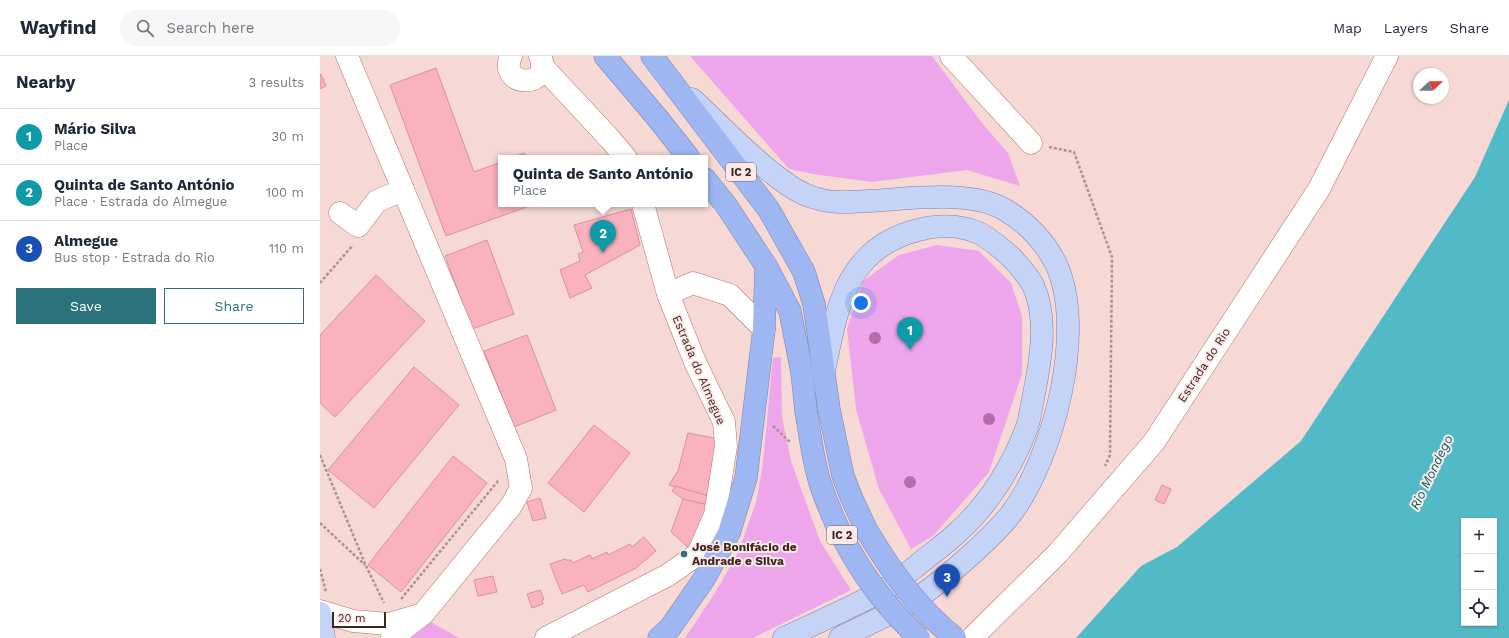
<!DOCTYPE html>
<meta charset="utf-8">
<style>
body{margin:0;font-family:"Work Sans",sans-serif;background:#f6f6f7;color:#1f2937}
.controls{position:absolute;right:12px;bottom:12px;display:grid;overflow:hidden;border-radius:0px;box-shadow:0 1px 3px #0004}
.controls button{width:36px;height:36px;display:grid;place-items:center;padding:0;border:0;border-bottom:1px solid #e0e1e3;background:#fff;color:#1f2937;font:20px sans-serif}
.compass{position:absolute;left:1093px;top:12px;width:36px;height:36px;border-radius:50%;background:#fff;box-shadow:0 1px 3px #0004;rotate:68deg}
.scale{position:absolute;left:12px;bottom:10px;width:54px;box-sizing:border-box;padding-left:4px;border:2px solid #402521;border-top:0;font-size:11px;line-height:14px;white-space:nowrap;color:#402521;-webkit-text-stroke:3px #f9eae7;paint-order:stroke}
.you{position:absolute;left:541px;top:247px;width:14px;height:14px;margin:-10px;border:3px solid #fff;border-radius:50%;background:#1a73e8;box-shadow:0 0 0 6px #1a73e833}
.badge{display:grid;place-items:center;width:26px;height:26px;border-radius:50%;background:#2a737c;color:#fff;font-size:13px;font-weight:700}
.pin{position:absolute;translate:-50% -33px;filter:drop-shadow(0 1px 2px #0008)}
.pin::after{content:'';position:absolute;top:21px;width:14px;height:12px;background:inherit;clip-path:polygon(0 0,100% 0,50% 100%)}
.popup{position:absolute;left:178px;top:99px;width:210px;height:52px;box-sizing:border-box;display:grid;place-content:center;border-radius:0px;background:#fff;filter:drop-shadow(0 1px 3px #0005);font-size:13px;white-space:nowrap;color:#747a83}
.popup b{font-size:15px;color:#1f2937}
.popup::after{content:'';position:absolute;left:50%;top:100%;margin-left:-8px;border:8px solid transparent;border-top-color:#fff}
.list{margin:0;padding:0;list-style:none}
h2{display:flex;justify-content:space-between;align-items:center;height:52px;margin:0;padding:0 16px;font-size:17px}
h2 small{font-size:13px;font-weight:400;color:#747a83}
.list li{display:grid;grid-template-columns:26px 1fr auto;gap:12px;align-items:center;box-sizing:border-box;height:56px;padding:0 16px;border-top:1px solid #e0e1e3}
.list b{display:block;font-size:15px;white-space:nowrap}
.list p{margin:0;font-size:13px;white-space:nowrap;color:#747a83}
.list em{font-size:13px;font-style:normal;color:#747a83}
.actions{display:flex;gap:8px;padding:12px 16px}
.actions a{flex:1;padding:9px 0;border:1px solid #2a737c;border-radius:0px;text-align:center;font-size:14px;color:#2a737c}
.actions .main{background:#2a737c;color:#fff}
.icon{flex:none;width:22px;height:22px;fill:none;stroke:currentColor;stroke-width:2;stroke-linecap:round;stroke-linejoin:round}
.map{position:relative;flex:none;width:1189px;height:582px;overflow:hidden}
header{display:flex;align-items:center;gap:24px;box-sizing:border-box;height:56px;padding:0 20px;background:#fff;border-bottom:1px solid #e0e1e3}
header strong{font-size:19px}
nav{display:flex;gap:22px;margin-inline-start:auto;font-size:14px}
.search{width:280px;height:36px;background:#f6f6f7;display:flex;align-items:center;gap:10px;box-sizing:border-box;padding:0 14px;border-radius:22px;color:#747a83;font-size:15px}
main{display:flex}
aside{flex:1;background:#fff}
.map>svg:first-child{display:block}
.green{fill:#eda6ec}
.water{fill:#52bac7;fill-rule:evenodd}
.building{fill:#fab2bf;stroke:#d7929f}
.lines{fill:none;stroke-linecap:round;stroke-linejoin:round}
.minor-casing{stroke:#b5736b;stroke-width:23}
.major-casing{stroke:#7d83a9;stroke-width:23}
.highway-casing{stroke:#7d83a9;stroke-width:23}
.path{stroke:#ae918d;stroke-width:2.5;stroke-dasharray:3 2;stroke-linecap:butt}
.minor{stroke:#fff;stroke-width:22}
.major{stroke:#c5d3f7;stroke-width:22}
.highway{stroke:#9eb6f2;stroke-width:22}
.highway-bridge-casing{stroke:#7d83a9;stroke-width:23;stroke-linecap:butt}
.highway-bridge{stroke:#9eb6f2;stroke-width:22}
.tree{fill:#b76baa}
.poi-dot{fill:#2a737c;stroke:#f9eae7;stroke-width:1.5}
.labels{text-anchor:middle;stroke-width:4;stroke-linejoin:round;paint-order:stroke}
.shield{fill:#f9eae7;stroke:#78605c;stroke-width:1}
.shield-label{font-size:11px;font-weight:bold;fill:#402521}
.street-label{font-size:12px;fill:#402521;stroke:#f9eae7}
.poi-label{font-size:12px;font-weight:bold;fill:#402521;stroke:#f9eae7;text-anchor:start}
.water-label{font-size:13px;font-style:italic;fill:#05626c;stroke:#f9eae7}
</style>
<header>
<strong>Wayfind</strong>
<div class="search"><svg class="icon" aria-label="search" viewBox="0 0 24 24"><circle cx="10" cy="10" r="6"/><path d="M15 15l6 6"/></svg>Search here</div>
<nav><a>Map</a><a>Layers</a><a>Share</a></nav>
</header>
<main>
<aside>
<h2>Nearby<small>3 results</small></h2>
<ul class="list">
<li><span class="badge" style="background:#0f9aa8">1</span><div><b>Mário Silva</b><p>Place</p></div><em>30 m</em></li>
<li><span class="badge" style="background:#0f9aa8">2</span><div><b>Quinta de Santo António</b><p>Place · Estrada do Almegue</p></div><em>100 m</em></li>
<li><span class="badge" style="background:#1a4fb4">3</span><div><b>Almegue</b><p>Bus stop · Estrada do Rio</p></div><em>110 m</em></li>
</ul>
<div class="actions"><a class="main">Save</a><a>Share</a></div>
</aside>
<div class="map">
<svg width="1189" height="582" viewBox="0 0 1189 582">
<rect width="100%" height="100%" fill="#f6d8d4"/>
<g class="green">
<polygon points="370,0 612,0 662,67 688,97 700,130 647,114 552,126 493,118 469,113"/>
<polygon points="617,189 659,195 691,227 702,260 702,318 669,416 613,480 591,493 559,433 536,353 527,273 543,225 579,199"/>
<polygon points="461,301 462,361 471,405 500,485 531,534 433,582 365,582 395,537 419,495 437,443 443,406 453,302"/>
<polygon points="109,565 139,582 91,582"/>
</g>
<path class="water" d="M 1189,44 L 1189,582 L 756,582 L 821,510 L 857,491 L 981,385 L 1155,121 ZM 1144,465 L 1174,465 L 1174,567 L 1144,567 Z"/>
<g class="building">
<polygon points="116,12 154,116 181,106 181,148 215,148 126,180 70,29"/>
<polygon points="1,18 6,30 0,33 0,19"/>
<polygon points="204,97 206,102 191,102"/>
<polygon points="311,153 320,189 265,219 272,232 250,242 240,214 260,205 258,198 263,196 254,169"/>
<polygon points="167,184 194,258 152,273 125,200"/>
<polygon points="56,219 105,265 15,361 0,347 0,279"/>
<polygon points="207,279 236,354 194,371 164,295"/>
<polygon points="94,311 139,349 54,452 8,414"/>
<polygon points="274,369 310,397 264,456 228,427"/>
<polygon points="368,377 399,383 389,440 349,429 358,415"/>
<polygon points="133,400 167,427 81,536 48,509"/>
<polygon points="842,429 851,433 844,448 835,444"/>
<polygon points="355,430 389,440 388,449 363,443 352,435"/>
<polygon points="220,442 226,462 213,465 207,446"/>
<polygon points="363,443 388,449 379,480 369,492 351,476"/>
<polygon points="324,481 336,495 316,512 268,536 264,529 242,538 230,508 245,503 246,504 251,504 253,507 270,499 272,503 287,496 288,499 310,488 312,491"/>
<polygon points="173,520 177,536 158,540 154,524"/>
<polygon points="220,534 224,543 222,544 223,548 212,552 207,538"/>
</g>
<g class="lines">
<g class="minor-casing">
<g id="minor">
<polyline points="27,0 196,403 201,432 191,450 103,558 72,582"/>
<path d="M 191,0 C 177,33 235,32 220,0"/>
<polyline points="631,0 711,87"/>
<polyline points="222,10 290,83 306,102"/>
<polyline points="20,157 38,170 57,145 83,134"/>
<polyline points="348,238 373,227 410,239 444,273"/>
<polyline points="0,555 33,565 69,568 96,560"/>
<polyline points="226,582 348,519 378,498 395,459 406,390 404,366 375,306 348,238 323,148"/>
<polyline points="652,582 738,497 834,386 999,133 1067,0"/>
</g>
</g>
<g class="major-casing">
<g id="major">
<path d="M 372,43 C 400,69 426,97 456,120 C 468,129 480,138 495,142 C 512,148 532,146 549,145 C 589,143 653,133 687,155 C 708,168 725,186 736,208 C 767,274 733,402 691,458 C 680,472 666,485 653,497 C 632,516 610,535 585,550 C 564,561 541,571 520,582"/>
<polyline points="0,557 4,582"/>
<path d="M 464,582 C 498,566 533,551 565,533 C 575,528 585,519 594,512 C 609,499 626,488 640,474 C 669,448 694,407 707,371 C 710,362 711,352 713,343 C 720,307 729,264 713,229 C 707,218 699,210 691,201 C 681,192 670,183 659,177 C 622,161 571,176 545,204 C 518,232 512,279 504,315"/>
</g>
</g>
<g class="highway-casing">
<g id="highway">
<polyline points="285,0 339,64 369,102"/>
<polyline points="332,0 449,154 484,216 494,248 509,353 523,420 532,443 547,475"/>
<polyline points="385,123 406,149 446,210 470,255 482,317 486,355"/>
<polyline points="339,582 350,572 384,523 409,477 426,422 444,273 446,210"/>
</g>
</g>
<g class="path">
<polyline points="729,91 754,96 792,201 790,399 785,410"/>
<polyline points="0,227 33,189"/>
<polyline points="453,370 470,386"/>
<polyline points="0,399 46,510 64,547"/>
<polyline points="0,467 45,509"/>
<polyline points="0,513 6,536"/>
<polyline points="81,543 178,425 179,425"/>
</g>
<use href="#minor" class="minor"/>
<use href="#major" class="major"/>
<use href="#highway" class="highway"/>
<g class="highway-bridge-casing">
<g id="highway-bridge">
<path d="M 486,355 C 490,379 493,404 500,427 C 520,487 553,539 599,582"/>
<path d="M 547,475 C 571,515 598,553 635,582"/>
</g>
</g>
<use href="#highway-bridge" class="highway-bridge"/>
</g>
<g class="tree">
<circle cx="555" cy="282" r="6"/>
<circle cx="669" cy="363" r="6"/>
<circle cx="590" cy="426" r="6"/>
</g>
<circle class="poi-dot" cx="364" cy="498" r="4"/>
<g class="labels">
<g class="shield">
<rect x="406" y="107" width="30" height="18" rx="3"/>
<rect x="507" y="470" width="30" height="18" rx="3"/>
</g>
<g class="shield-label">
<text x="421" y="120">IC 2</text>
<text x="522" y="483">IC 2</text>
</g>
<g class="street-label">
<text transform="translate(884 309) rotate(-57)" y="4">Estrada do Rio</text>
<text transform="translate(379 314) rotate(67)" y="4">Estrada do Almegue</text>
</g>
<g class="poi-label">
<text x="372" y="495">José Bonifácio de<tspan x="372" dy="14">Andrade e Silva</tspan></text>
</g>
<g class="water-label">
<text transform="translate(1111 416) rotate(-64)" y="5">Rio Mondego</text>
</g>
</g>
</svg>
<div class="controls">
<button>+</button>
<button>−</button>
<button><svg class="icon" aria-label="locate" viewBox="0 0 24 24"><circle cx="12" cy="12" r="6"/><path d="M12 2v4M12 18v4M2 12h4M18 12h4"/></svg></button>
</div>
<svg class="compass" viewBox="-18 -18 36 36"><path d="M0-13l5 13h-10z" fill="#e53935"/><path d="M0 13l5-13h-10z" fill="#747a83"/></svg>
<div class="scale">20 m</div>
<div class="you"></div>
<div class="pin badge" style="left:590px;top:294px;background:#0f9aa8">1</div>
<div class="pin badge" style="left:283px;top:197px;background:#0f9aa8">2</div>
<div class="popup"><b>Quinta de Santo António</b>Place</div>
<div class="pin badge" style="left:627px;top:541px;background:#1a4fb4">3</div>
</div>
</main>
